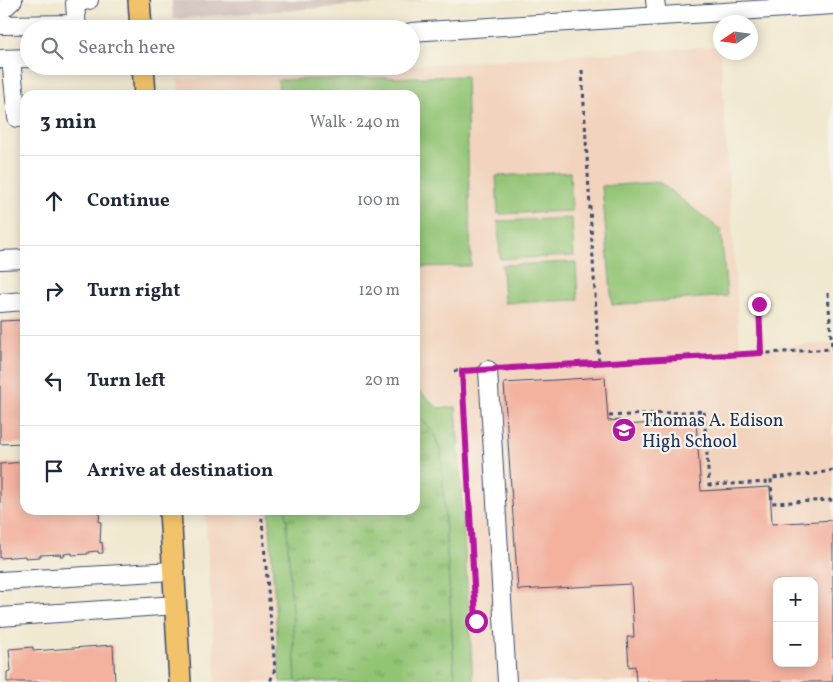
<!DOCTYPE html>
<meta charset="utf-8">
<style>
body{margin:0;font-family:Vollkorn,serif;background:#f6f6f7;color:#1f2937}
.controls{position:absolute;right:15px;bottom:15px;display:grid;overflow:hidden;border-radius:10px;box-shadow:0 2px 12px #0003}
.controls button{width:45px;height:45px;display:grid;place-items:center;padding:0;border:0;border-bottom:1px solid #e0e1e3;background:#fff;color:#1f2937;font:25px sans-serif}
.compass{position:absolute;left:713px;top:15px;width:45px;height:45px;border-radius:50%;background:#fff;box-shadow:0 2px 12px #0003;rotate:257deg}
.stop{position:absolute;width:15px;height:15px;margin:-11px;border:4px solid #b5179e;border-radius:50%;background:#fff}
.stop.end{background:#b5179e;border-color:#fff;box-shadow:0 1px 5px #0008}
.list{margin:0;padding:0;list-style:none}
h2{display:flex;justify-content:space-between;align-items:center;height:65px;margin:0;padding:0 20px;font-size:21px}
h2 small{font-size:16px;font-weight:400;color:#747a83}
.list li{display:grid;grid-template-columns:32px 1fr auto;gap:15px;align-items:center;box-sizing:border-box;height:90px;padding:0 20px;border-top:1px solid #e0e1e3}
.list b{display:block;font-size:19px;white-space:nowrap}
.list em{font-size:16px;font-style:normal;color:#747a83}
.icon{flex:none;width:28px;height:28px;fill:none;stroke:currentColor;stroke-width:2;stroke-linecap:round;stroke-linejoin:round}
.map{position:relative;flex:none;width:833px;height:682px;overflow:hidden}
.search{position:absolute;background:#fff;box-shadow:0 2px 12px #0003;left:20px;top:20px;width:400px;height:55px;display:flex;align-items:center;gap:12px;box-sizing:border-box;padding:0 18px;border-radius:28px;color:#747a83;font-size:19px}
.panel{position:absolute;background:#fff;box-shadow:0 2px 12px #0003;left:20px;top:90px;width:400px;height:425px;border-radius:15px}
.map>svg:first-child{display:block}
.built{fill:#f2d4be;fill-rule:evenodd}
.industrial{fill:#cfc0ba}
.grass{fill:url(#grass-tufts);stroke:#567a69}
.park{fill:#92c474;stroke:#567a69}
.building{fill:#f3b19e;fill-rule:evenodd}
.lines{fill:none;stroke-linecap:round;stroke-linejoin:round}
.minor-casing{stroke:#3b4b6f;stroke-width:20}
.major-casing{stroke:#3b4b6f;stroke-width:24}
.path{stroke:#3b4b6f;stroke-width:3;stroke-dasharray:4 4;stroke-linecap:butt}
.minor{stroke:#fff;stroke-width:18}
.major{stroke:#f2c36a;stroke-width:21}
.route{stroke:#b5179e;stroke-width:6}
.labels{text-anchor:middle;stroke-width:4.5;stroke-linejoin:round;paint-order:stroke}
.poi-label{font-size:18px;fill:#1b2f5e;stroke:#f7f3e8;text-anchor:start}
</style>
<div class="map">
<svg width="833" height="682" viewBox="0 0 833 682">
<defs>
<pattern id="grass-tufts" width="24" height="20" patternUnits="userSpaceOnUse" patternTransform="scale(1.25)"><rect width="24" height="20" fill="#92c474"/><path d="M3 7l-1-3M5 7V3M7 7l1-3M15 17l-1-3M17 17v-4M19 17l1-3" fill="none" stroke="#76a062"/></pattern>
</defs>
<rect width="100%" height="100%" fill="#f7f3e8"/>
<filter id="ink" filterUnits="userSpaceOnUse"><feTurbulence type="fractalNoise" baseFrequency=".02" numOctaves="2"/><feDisplacementMap in="SourceGraphic" scale="10" xChannelSelector="R" yChannelSelector="G"/><feConvolveMatrix kernelMatrix="1 2 1 2 8 2 1 2 1" color-interpolation-filters="sRGB"/></filter>
<filter id="wash" filterUnits="userSpaceOnUse"><feTurbulence type="fractalNoise" baseFrequency=".0096" numOctaves="4" result="noise"/><feDisplacementMap in="SourceGraphic" scale="20" xChannelSelector="R" yChannelSelector="G"/><feGaussianBlur stdDeviation="1.12" result="paint"/><feColorMatrix in="noise" values="0 0 0 0 0 0 0 0 0 0 0 0 0 0 0 0 0 1.4 0 .05"/><feComposite in="paint" operator="in"/></filter>
<g filter="url(#wash)">
<rect width="100%" height="100%" fill="#f0e8cf"/>
<path class="built" d="M 720,46 L 740,349 L 833,343 L 833,682 L 216,682 L 205,510 L 415,510 L 415,95 L 179,95 L 178,80 ZM 777,581 L 814,581 L 814,663 L 777,663 Z"/>
<polygon class="industrial" points="172,0 431,0 173,19"/>
<polygon class="grass" points="415,412 433,431 441,453 455,682 296,682 286,510 415,510"/>
<g class="park">
<polygon points="466,76 471,266 415,267 415,95 279,95 278,80"/>
<polygon points="570,172 572,211 498,214 496,176"/>
<polygon points="659,182 721,230 727,296 612,305 602,186"/>
<polygon points="572,218 574,256 500,259 498,221"/>
<polygon points="576,262 578,300 504,303 502,265"/>
<polygon points="415,387 438,408 456,407 473,682 455,682 441,453 433,431 415,412"/>
<polygon points="269,510 286,510 296,682 280,682"/>
</g>
<g id="blocks">
<g class="building">
<polygon points="23,320 24,323 25,322 25,443 0,444 0,321"/>
<path d="M 605,377 L 608,421 L 620,420 L 621,425 L 696,421 L 701,491 L 770,487 L 772,524 L 833,520 L 833,682 L 636,682 L 635,666 L 629,667 L 627,637 L 634,637 L 631,584 L 518,590 L 504,383 ZM 777,581 L 814,581 L 814,663 L 777,663 Z"/>
<polygon points="25,462 25,510 100,510 99,522 101,522 100,543 102,542 103,553 98,553 98,551 88,552 88,554 72,555 72,553 64,554 65,556 60,556 61,554 40,555 40,557 25,558 25,556 0,558 0,464"/>
<polygon points="113,645 115,682 7,682 7,672 11,671 9,649 33,647 33,651"/>
</g>
</g>
</g>
<g filter="url(#ink)">
<use href="#blocks" fill-opacity="0" stroke="#3b4b6f" stroke-width="1"/>
<g class="lines">
<g class="minor-casing">
<g id="minor">
<polyline points="655,0 657,16"/>
<polyline points="0,12 13,0"/>
<polyline points="0,25 77,24"/>
<polyline points="77,29 75,3 89,0"/>
<polyline points="411,32 833,5"/>
<polyline points="0,59 29,58"/>
<polyline points="11,59 17,118 25,117"/>
<polyline points="0,260 25,259"/>
<polyline points="0,303 25,301"/>
<polyline points="488,370 507,682"/>
<polyline points="0,581 174,571"/>
<polyline points="0,617 176,605"/>
</g>
</g>
<g class="major-casing">
<g id="major">
<polyline points="139,0 141,29"/>
<polyline points="143,66 145,95"/>
<polyline points="170,510 180,682"/>
</g>
</g>
<g class="path">
<polyline points="582,70 599,363"/>
<polyline points="828,293 832,349"/>
<polyline points="761,353 759,304 763,298"/>
<polyline points="504,369 833,349"/>
<polyline points="454,371 473,370"/>
<polyline points="462,371 476,621"/>
<polyline points="609,416 704,411 709,485 771,482"/>
<polyline points="833,470 815,474 771,478 772,503 833,500"/>
<polyline points="261,510 275,669 270,682"/>
</g>
<use href="#minor" class="minor"/>
<use href="#major" class="major"/>
</g>
</g>
<g class="lines" filter="url(#ink)">
<polyline class="route" points="476,621 462,371 761,353 759,304"/>
</g>
<defs>
<g id="school-disc" transform="scale(1.25)"><circle r="9.5" fill="#b5179e" stroke="#f7f3e8"/><path d="M0-5L7-2L0 1L-7-2ZM-4 1L0 2.5L4 1V4Q0 6-4 4Z" fill="#fff"/></g>
</defs>
<g fill-rule="evenodd">
<use href="#school-disc" x="624" y="430"/>
</g>
<g class="labels">
<g class="poi-label">
<text x="642" y="426">Thomas A. Edison<tspan x="642" dy="21">High School</tspan></text>
</g>
</g>
</svg>
<div class="controls">
<button>+</button>
<button>−</button>
</div>
<svg class="compass" viewBox="-18 -18 36 36"><path d="M0-13l5 13h-10z" fill="#e53935"/><path d="M0 13l5-13h-10z" fill="#747a83"/></svg>
<div class="stop" style="left:476px;top:621px"></div>
<div class="stop end" style="left:759px;top:304px"></div>
<div class="search"><svg class="icon" aria-label="search" viewBox="0 0 24 24"><circle cx="10" cy="10" r="6"/><path d="M15 15l6 6"/></svg>Search here</div>
<section class="panel">
<h2>3 min<small>Walk · 240 m</small></h2>
<ul class="list">
<li><svg class="icon" aria-label="ahead" viewBox="0 0 24 24"><path d="M12 20V5M6 11l6-6 6 6"/></svg><div><b>Continue</b></div><em>100 m</em></li>
<li><svg class="icon" aria-label="right" viewBox="0 0 24 24"><path d="M7 20v-9h11M14 6l5 5-5 5"/></svg><div><b>Turn right</b></div><em>120 m</em></li>
<li><svg class="icon" aria-label="left" viewBox="0 0 24 24"><path d="M17 20v-9H6M10 6l-5 5 5 5"/></svg><div><b>Turn left</b></div><em>20 m</em></li>
<li><svg class="icon" aria-label="arrive" viewBox="0 0 24 24"><path d="M6 21V4h12l-3 4 3 4H6"/></svg><div><b>Arrive at destination</b></div></li>
</ul>
</section>
</div>
